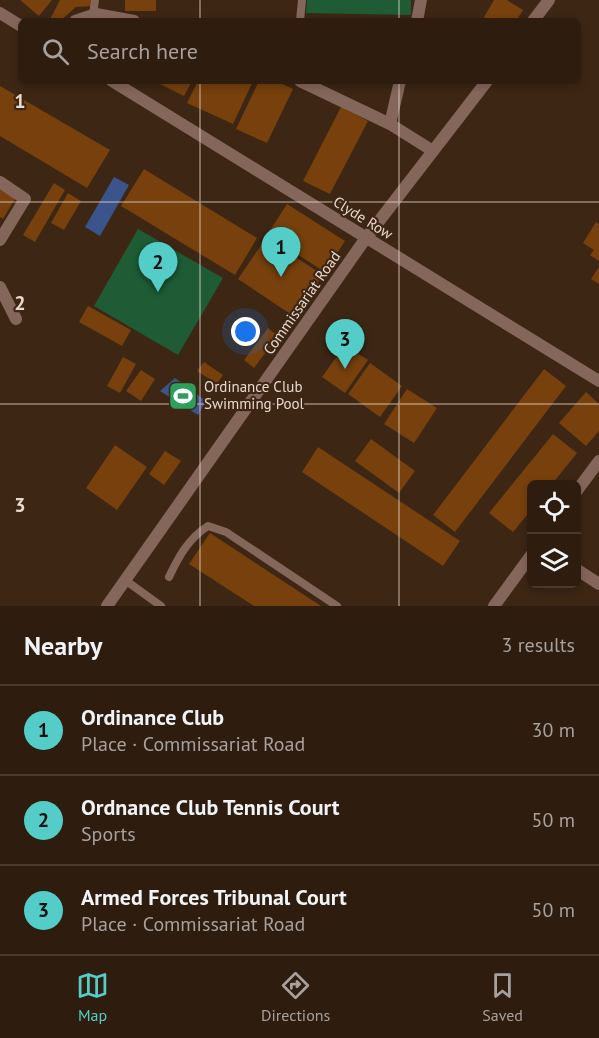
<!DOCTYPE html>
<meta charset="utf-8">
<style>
body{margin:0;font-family:"PT Sans",sans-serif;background:#3a291d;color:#f1f3f6}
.controls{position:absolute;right:18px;bottom:18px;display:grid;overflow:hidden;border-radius:9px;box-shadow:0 3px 9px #0003}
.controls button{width:54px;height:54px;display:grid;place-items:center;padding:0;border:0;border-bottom:2px solid #493a2f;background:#2e1c0f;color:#f1f3f6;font:30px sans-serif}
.you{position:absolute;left:246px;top:332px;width:21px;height:21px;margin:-15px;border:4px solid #fff;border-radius:50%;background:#1a73e8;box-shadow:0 0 0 9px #1a73e833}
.badge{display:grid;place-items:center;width:39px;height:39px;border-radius:50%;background:#54cdc8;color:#111;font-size:20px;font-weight:700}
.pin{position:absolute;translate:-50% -50px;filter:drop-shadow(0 2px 3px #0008)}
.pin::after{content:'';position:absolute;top:32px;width:21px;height:18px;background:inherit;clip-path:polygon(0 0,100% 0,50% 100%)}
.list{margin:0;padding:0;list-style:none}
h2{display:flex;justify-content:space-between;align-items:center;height:78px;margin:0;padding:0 24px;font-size:26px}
h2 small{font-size:20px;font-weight:400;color:#a7a19e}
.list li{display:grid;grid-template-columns:39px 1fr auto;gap:18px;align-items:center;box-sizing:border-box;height:90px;padding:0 24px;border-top:2px solid #493a2f}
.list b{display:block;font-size:22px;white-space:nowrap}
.list p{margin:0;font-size:20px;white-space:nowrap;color:#a7a19e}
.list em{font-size:20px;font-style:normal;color:#a7a19e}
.icon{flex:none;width:33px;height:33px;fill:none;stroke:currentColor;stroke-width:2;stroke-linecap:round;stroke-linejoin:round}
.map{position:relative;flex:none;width:599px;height:606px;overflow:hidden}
.search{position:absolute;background:#2e1c0f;box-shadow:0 3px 9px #0003;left:18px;right:18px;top:18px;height:66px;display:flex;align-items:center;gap:15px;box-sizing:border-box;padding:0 21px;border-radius:9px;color:#a7a19e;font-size:22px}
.sheet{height:348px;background:#2e1c0f}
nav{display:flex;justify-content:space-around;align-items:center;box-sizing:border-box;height:84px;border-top:2px solid #493a2f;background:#2e1c0f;font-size:16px;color:#a7a19e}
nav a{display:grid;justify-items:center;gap:3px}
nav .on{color:#54cdc8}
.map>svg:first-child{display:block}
.green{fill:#1f5c36}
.water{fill:#3b548c}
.building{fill:#77400c}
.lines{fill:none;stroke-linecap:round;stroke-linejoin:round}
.lane{stroke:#85665b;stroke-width:8}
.street{stroke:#85665b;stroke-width:12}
.grid{fill:none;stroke:#e8d8cd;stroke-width:1.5;stroke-opacity:0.55}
.labels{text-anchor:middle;stroke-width:4.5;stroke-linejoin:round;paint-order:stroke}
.street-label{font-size:15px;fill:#e8d8cd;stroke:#3d2614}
.poi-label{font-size:15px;fill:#e8d8cd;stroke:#3d2614;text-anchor:start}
.grid-label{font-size:20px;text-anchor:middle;font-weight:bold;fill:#e8d8cd;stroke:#3d2614;stroke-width:4.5;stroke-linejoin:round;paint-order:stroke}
</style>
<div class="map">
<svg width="599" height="606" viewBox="0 0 599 606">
<rect width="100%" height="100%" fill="#3d2614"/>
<g class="green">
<polygon points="307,0 411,0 411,15 306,13"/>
<polygon points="138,229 223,278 178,355 94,306"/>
</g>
<g class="water">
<polygon points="114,177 129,185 100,236 85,227"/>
<polygon points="175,378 206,401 198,415 160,391"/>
</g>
<g class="building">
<polygon points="20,0 52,0 39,16"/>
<polygon points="60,0 93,0 93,6 76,7 60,21 49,21"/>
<rect x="125" y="0" width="31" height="11"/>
<polygon points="494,0 507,0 523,10 516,21 490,21 484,17"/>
<polygon points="154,81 192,81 184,96"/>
<polygon points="198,81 253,81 233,124 187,103"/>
<polygon points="259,81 276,81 293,89 267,143 236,129"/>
<polygon points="0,86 110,150 87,188 0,136"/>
<polygon points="341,107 368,121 330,194 303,181"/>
<polygon points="144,169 257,238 235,275 121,206"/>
<polygon points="54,183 65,190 35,242 23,235"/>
<polygon points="0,188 16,197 3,219 0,217"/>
<polygon points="68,193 81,201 64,230 51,223"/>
<polygon points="287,204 345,241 325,272 267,235"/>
<polygon points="596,222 599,224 599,261 590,255 594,250 583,243"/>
<polygon points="266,238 323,275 295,317 238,279"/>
<polygon points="599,267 599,284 591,279"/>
<polygon points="88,306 131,330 122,346 79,322"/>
<polygon points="268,328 278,336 254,368 244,360"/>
<polygon points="345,345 368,360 345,393 322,377"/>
<polygon points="123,357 136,364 120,393 107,386"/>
<polygon points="204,362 223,375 217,384 197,371"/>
<polygon points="370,363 402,386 380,417 348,394"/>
<polygon points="544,369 566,386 455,532 433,515"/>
<polygon points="141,370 155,379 141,401 126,391"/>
<polygon points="407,389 437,408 414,443 384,424"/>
<polygon points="586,392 599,404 599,431 586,446 559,423"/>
<polygon points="553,434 577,453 552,484 532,484 532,509 513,532 489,513"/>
<polygon points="371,439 415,471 399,493 355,461"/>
<polygon points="115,445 147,467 117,510 86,488"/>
<polygon points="318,447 460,541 443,566 302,472"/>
<polygon points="165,451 181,461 164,485 149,474"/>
<polygon points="210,533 321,606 254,606 189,564"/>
</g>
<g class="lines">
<g class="lane">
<polyline points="93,15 95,0"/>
<polyline points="300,21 302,0"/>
<path d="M 169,577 C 179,556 188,539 208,526 L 226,532 L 337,606"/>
<polyline points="125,580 161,606"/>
</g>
<g class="street">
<polyline points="0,13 21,26"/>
<polyline points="75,21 96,14 134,21"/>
<polyline points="417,21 421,0"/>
<polyline points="533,21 549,0"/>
<polyline points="112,81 599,381"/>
<polyline points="300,81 390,124 433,151"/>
<polyline points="390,124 400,81"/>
<polyline points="0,182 25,199 0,240"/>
<polyline points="0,287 16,319"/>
<polyline points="576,492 599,461"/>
<polyline points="576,569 599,584"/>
<polyline points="107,606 366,238 487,81"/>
<polyline points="494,606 532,554"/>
</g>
</g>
<path class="grid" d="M 200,0 L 200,21M 399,0 L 399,21M 200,81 L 200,606M 399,81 L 399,606M 0,202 L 599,202M 0,404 L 599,404"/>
<defs>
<g id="stadium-square" transform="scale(1.5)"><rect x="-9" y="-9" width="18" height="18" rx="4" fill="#2e9e5b" stroke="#3d2614"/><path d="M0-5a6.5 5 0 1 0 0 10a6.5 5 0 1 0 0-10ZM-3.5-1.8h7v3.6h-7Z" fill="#fff"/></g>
</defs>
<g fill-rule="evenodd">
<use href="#stadium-square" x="183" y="396"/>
</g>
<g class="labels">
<g class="street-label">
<text transform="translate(363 218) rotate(32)" y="5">Clyde Row</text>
<text transform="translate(302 303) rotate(-55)" y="5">Commissariat Road</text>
</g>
<g class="poi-label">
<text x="204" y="392">Ordinance Club<tspan x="204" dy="17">Swimming Pool</tspan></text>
</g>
</g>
<g class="grid-label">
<text x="20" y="108">1</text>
<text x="20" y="310">2</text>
<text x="20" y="512">3</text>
</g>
</svg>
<div class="controls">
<button><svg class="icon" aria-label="locate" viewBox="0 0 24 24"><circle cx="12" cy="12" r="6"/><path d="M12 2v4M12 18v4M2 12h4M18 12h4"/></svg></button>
<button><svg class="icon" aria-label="layers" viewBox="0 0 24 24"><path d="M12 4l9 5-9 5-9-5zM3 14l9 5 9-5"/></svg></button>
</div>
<div class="you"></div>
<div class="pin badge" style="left:281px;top:277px">1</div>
<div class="pin badge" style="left:158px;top:292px">2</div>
<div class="pin badge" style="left:345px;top:369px">3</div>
<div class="search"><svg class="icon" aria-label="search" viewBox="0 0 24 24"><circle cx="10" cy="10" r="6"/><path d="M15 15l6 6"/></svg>Search here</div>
</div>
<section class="sheet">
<h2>Nearby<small>3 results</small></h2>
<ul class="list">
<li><span class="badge">1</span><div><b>Ordinance Club</b><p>Place · Commissariat Road</p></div><em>30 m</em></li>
<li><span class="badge">2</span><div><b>Ordnance Club Tennis Court</b><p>Sports</p></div><em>50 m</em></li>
<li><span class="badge">3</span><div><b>Armed Forces Tribunal Court</b><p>Place · Commissariat Road</p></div><em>50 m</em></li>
</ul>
</section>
<nav>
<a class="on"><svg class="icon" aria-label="map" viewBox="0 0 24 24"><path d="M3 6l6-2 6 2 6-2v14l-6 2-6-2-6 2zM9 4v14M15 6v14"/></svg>Map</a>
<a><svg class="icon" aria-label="directions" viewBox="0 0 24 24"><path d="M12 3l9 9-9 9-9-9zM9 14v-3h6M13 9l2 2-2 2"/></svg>Directions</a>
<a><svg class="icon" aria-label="saved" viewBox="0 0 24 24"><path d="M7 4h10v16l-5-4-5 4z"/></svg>Saved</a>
</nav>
